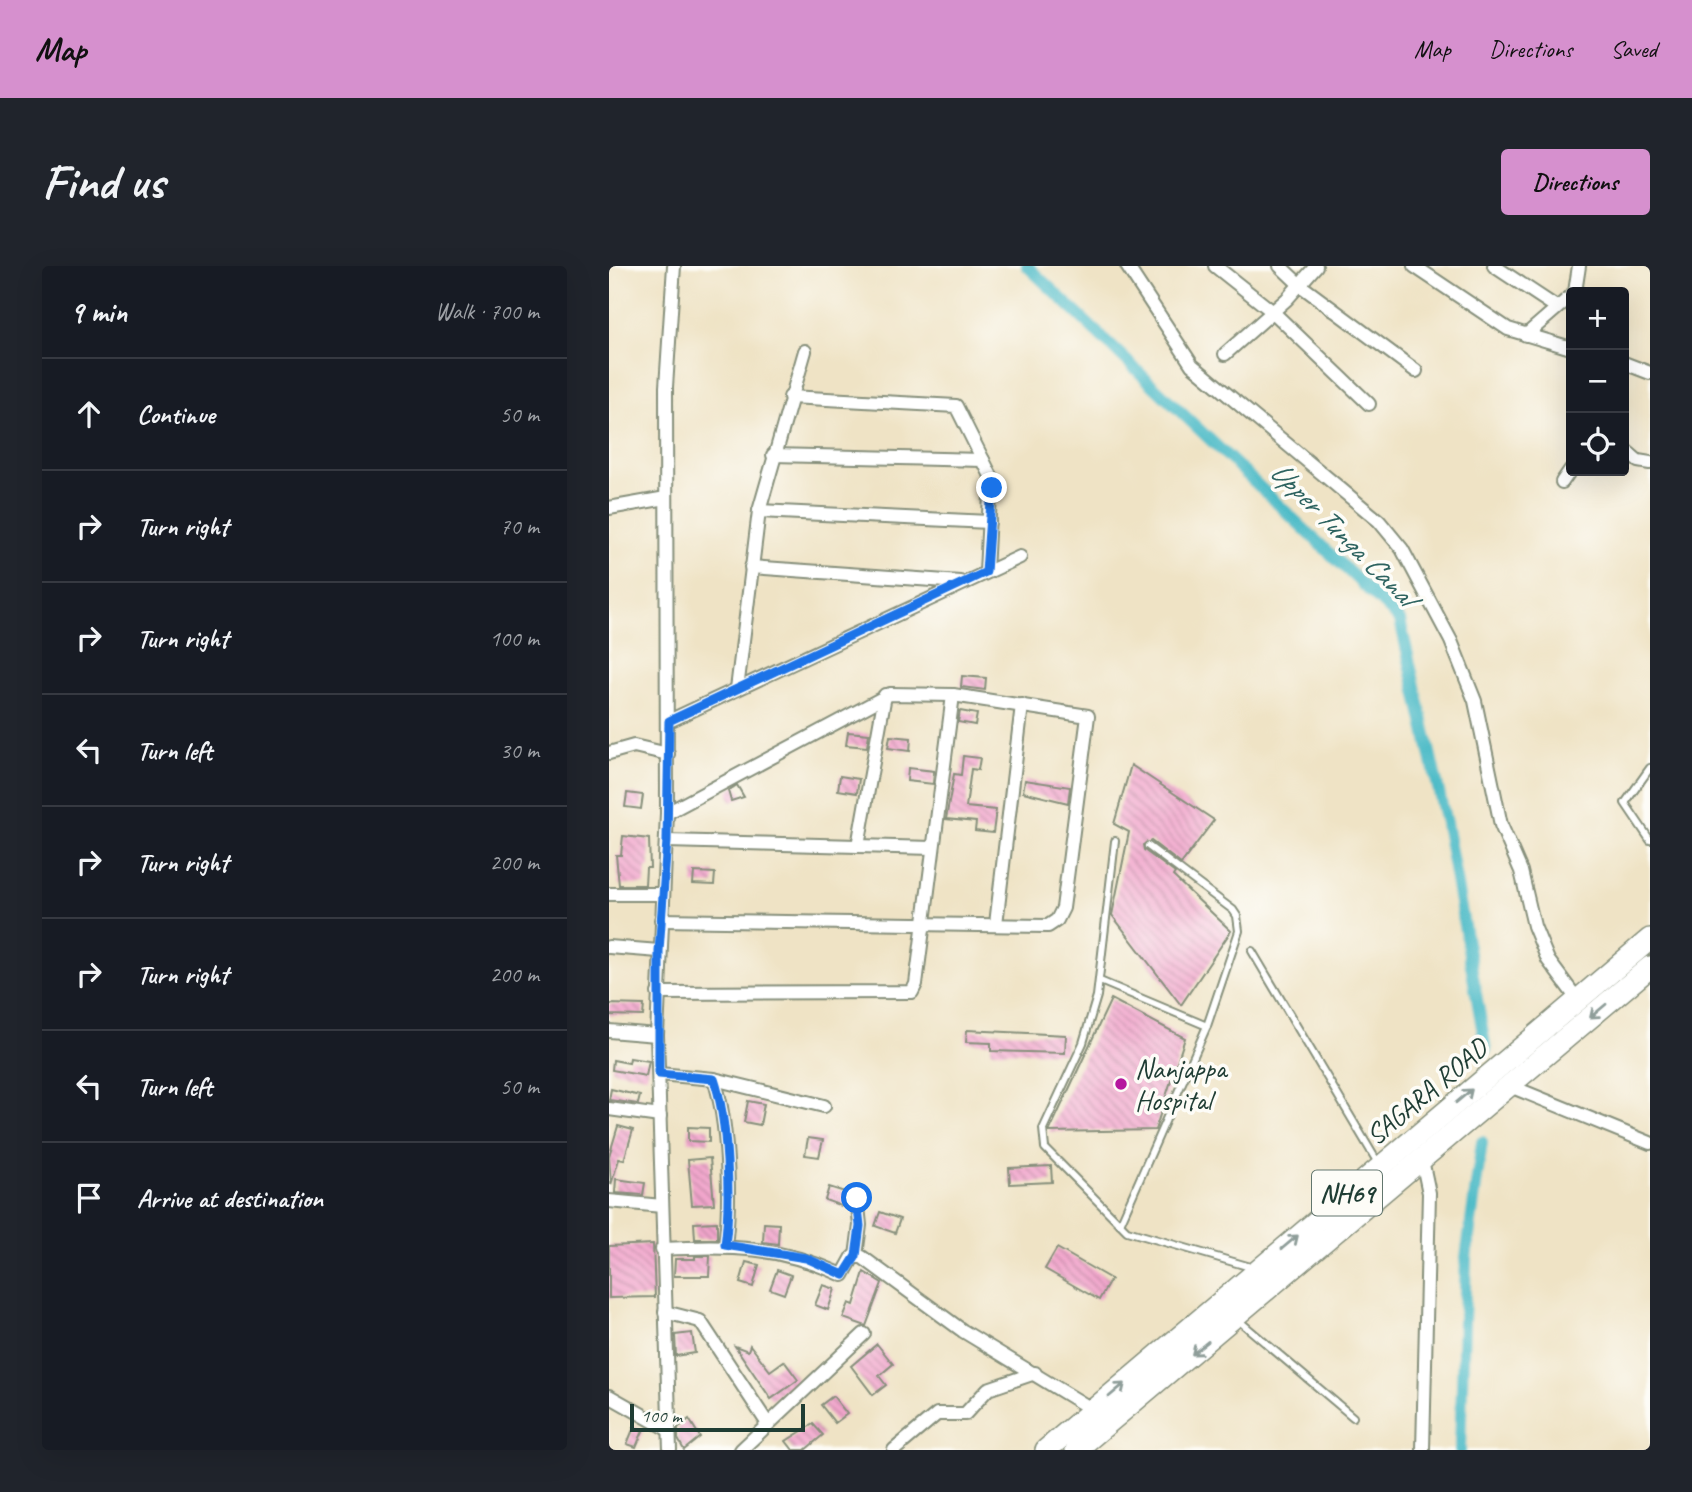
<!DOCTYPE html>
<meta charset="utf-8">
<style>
body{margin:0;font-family:Caveat,sans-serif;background:#20242c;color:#f1f3f6}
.controls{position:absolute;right:21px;top:21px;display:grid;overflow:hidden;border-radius:7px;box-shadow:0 7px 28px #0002}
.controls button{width:63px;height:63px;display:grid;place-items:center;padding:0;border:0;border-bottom:2px solid #363941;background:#171b24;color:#f1f3f6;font:35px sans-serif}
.scale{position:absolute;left:21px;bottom:18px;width:175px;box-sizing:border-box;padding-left:7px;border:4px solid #1f3d34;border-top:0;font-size:19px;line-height:24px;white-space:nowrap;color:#1f3d34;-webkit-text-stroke:5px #fdfcf7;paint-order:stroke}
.stop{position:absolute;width:21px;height:21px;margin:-16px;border:5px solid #1a73e8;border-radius:50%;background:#fff}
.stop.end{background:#1a73e8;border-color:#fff;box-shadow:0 2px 7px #0008}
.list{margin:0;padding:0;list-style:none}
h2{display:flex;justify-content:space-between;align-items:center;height:91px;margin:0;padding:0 28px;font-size:30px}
h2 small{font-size:23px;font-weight:400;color:#9ea1a6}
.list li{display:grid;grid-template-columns:46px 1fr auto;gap:21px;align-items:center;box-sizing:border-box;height:112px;padding:0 28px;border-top:2px solid #363941}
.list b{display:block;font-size:26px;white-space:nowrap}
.list em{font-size:23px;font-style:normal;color:#9ea1a6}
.icon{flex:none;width:38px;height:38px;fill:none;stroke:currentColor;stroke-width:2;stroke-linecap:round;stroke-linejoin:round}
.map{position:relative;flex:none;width:1041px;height:1184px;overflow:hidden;border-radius:7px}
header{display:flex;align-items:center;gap:42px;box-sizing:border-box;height:98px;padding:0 35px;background:#d690ce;color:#111}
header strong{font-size:33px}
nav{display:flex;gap:38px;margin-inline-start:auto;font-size:24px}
.intro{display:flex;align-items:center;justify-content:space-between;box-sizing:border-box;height:168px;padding:0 42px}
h1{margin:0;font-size:49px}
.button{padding:18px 32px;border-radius:7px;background:#d690ce;color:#111;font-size:24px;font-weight:700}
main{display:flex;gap:42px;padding:0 42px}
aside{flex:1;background:#171b24;border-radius:7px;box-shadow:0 7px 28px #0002}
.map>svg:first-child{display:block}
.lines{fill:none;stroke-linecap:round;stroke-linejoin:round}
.canal{stroke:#4ebbc7;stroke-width:12}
.building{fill:url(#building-back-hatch)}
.service-casing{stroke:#87907c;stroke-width:10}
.minor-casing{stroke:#87907c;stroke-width:16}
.trunk-casing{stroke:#87907c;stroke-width:24}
.service{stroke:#fff;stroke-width:6}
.minor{stroke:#fff;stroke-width:12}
.trunk{stroke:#fff;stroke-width:21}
.oneway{stroke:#8f9e9a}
.route{stroke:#1a73e8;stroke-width:9}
.poi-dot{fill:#b5179e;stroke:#fdfcf7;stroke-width:2.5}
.labels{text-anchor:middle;stroke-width:7;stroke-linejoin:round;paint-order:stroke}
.shield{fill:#fdfcf7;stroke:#62766e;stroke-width:2}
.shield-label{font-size:26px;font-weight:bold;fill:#1f3d34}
.poi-label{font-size:28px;fill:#1f3d34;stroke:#fdfcf7;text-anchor:start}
.street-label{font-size:28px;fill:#1f3d34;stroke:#fdfcf7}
.water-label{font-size:30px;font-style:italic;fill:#2d6360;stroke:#fdfcf7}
</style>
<header>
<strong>Map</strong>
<nav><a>Map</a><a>Directions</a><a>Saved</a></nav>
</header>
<div class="intro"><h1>Find us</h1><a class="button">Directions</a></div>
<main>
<aside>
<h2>9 min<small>Walk · 700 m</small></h2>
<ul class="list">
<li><svg class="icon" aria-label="ahead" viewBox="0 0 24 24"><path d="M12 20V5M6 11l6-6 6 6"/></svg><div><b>Continue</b></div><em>50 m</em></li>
<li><svg class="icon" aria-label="right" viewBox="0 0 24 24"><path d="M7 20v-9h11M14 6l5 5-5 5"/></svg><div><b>Turn right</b></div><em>70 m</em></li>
<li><svg class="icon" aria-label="right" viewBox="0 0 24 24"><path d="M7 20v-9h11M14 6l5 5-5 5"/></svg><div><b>Turn right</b></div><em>100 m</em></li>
<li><svg class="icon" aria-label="left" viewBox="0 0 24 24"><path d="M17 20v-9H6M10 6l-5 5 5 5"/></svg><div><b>Turn left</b></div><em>30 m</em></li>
<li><svg class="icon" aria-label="right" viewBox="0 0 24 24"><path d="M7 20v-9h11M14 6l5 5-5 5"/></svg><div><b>Turn right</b></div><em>200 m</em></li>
<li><svg class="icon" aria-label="right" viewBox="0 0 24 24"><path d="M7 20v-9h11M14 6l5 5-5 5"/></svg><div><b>Turn right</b></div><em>200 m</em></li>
<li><svg class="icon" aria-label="left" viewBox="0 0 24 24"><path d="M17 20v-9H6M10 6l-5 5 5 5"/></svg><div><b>Turn left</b></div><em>50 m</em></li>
<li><svg class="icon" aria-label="arrive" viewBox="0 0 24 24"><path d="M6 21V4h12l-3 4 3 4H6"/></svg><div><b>Arrive at destination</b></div></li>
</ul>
</aside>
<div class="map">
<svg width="1041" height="1184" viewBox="0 0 1041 1184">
<defs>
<pattern id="building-back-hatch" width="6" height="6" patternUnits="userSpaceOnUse" patternTransform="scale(1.75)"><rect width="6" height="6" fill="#f2a6cc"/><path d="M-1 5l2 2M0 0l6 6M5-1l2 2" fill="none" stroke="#c388a6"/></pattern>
</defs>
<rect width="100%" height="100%" fill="#fdfcf7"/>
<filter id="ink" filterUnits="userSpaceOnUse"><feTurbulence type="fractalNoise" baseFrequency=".0143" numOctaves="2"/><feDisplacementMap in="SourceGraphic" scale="14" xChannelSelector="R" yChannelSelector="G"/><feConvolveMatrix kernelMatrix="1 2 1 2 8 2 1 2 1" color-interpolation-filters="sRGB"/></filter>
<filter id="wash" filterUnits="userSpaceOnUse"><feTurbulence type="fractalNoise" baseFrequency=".00686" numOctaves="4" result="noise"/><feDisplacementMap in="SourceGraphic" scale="28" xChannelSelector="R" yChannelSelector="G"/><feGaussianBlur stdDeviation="1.57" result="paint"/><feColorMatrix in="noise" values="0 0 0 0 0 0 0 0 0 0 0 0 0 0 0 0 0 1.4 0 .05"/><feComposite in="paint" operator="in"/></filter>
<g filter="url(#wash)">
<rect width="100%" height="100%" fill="#efe3c5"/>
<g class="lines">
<g class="canal">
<polyline points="418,0 791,354 837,557 877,784"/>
<polyline points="851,1184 857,992 873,876"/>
</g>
</g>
<g id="blocks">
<g class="building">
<polygon points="353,410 377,412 376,424 352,421"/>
<polygon points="351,445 368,448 366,459 349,456"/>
<polygon points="239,466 260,468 258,481 237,479"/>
<polygon points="281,470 302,472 301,485 279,482"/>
<polygon points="354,490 371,492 369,504 362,503 357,541 387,544 384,567 366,565 367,556 337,553 345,508 352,509"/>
<polygon points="522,499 605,554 572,598 542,575 534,579 535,584 566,607 564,610 622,665 572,739 503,649 520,566 505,558"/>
<polygon points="299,502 325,505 324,518 298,515"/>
<polygon points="231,510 250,513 248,527 229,524"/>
<polygon points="416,514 461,521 459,537 414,526"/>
<polygon points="128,519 135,531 122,535 119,525"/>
<polygon points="18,527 34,529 32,543 16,541"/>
<polygon points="14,570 40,573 41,602 37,602 36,619 10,619 7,589 12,589"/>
<polygon points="85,606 106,607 105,619 84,618"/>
<polygon points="502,733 576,772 546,864 440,866"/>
<polygon points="0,738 35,739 34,750 0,749"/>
<polygon points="358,764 457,769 456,787 382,785 382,777 357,776"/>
<polygon points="21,792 40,795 37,810 3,804 4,794 20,797"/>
<polygon points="2,823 31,830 29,838 0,834"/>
<polygon points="139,835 155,838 151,859 135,856"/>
<polygon points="9,860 24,864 15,894 10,893 2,919 0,890"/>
<polygon points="79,861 100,862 100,876 79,875"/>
<polygon points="199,872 214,874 210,891 196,889"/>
<polygon points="101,892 105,938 83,939 79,894"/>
<polygon points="442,900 443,916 401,918 400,902"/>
<polygon points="7,913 36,917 34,929 6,927"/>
<polygon points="220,921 239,927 235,941 216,934"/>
<polygon points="271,946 291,953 286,967 266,960"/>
<polygon points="108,956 108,973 86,973 85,957"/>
<polygon points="155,957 170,958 169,978 154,976"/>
<polygon points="44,978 46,1031 0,1032 0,980"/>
<polygon points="448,982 502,1013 490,1034 436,1003"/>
<polygon points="86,990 101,990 100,1010 65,1010 66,993 86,993"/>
<polygon points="137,996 150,999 144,1021 131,1017"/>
<polygon points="168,1004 182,1009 175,1028 161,1023"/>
<polygon points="255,1006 273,1017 257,1060 234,1052 240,1037 245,1039"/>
<polygon points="214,1019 226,1023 219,1044 206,1039"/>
<polygon points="83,1067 86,1087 67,1090 66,1069"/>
<polygon points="268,1078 284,1098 270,1110 277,1119 264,1129 242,1100"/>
<polygon points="141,1079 161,1105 175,1095 189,1114 162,1133 126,1080 139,1085"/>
<polygon points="224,1130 238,1148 226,1157 212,1139"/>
<polygon points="80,1153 91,1171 75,1184 69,1173 69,1162"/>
<polygon points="204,1158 214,1169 196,1184 184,1184 177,1175"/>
<polygon points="25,1161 34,1165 27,1181 18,1178"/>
</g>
</g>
</g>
<g filter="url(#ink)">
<use href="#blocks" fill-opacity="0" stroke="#87907c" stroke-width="2"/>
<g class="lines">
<g class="service-casing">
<g id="service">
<polyline points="1041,502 1016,537 1041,574"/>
<polyline points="506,575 488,730 474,777 434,863 436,882 518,965 645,1002"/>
<polyline points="643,685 769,897"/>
<polyline points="491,715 598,760"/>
<polyline points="511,958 598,760 630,665 628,650 624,644 539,580"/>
<polyline points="628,1053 744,1151"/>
</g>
</g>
<g class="minor-casing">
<g id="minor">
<polyline points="518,0 583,99 770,255 793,283 842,375 866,435 892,559 912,605 925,660 939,694 968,733"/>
<polyline points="606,0 664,46 760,138"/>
<polyline points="671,0 691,19 807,105"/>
<polyline points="805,0 899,63 962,82"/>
<polyline points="885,0 947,41"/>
<polyline points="966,26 970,0"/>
<polyline points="917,69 962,30"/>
<polyline points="616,88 678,33 707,0"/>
<polyline points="1015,97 1041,107"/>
<polyline points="181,131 347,140 382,210 377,306"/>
<polyline points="1015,183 1029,195 1041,197"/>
<polyline points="164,189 374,194"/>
<polyline points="953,216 962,203"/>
<polyline points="0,242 57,232"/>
<polyline points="150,245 380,256"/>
<polyline points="142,301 351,316"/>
<polyline points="128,423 150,245 196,85"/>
<polyline points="60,455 411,291"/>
<polyline points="0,487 25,480 59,488"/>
<polyline points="57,575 324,582"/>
<polyline points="249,580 276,429"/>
<polyline points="0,628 54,628"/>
<polyline points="52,654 439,660 448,654 454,642 479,450 344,429 281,428 58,547"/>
<polyline points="387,658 413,439"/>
<polyline points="0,681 50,685"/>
<polyline points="49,727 303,726 307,718 344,429"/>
<polyline points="0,765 48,769"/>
<polyline points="50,808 105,813 215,840"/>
<path d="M 105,813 C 119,854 122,936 116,979"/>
<polyline points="896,818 1041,877"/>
<polyline points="0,843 51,850"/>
<polyline points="813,894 820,927 814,1184"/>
<polyline points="0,935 53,940"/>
<path d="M 53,983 C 122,979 170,980 234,1009 L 244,991 L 253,991 L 354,1065 L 484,1144"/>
<polyline points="247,990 251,959 248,931"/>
<polyline points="56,1046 91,1055 159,1158"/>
<polyline points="0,1130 60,1164"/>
<polyline points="61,1184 48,769 58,547 57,121 65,0"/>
<polyline points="132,1184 255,1068"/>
<polyline points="285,1184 328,1148 356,1148 379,1123 426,1107"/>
</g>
</g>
<g class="trunk-casing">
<g id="trunk">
<polyline points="437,1184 1041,673"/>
<polyline points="467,1184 1041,701"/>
</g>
</g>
<use href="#service" class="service"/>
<use href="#minor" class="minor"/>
<use href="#trunk" class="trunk"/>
</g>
<defs><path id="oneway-shaft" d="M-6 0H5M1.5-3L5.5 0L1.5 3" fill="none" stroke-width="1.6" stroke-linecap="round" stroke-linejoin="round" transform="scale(1.75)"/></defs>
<g class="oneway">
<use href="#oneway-shaft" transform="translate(989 745) rotate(140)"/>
<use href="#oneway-shaft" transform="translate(855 830) rotate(-40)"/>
<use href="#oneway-shaft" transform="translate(681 976) rotate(-40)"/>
<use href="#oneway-shaft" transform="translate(591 1082) rotate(141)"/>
<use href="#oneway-shaft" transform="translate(508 1124) rotate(-40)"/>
</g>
</g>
<g class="lines" filter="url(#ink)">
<path class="route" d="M 248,932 L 251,960 L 247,990 L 235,1009 L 197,992 L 116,979 C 122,936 119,854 105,813 L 50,808 L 50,685 L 58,575 L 60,455 L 377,306 L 383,222"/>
</g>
<circle class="poi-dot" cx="512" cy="818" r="7"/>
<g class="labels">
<rect class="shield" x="703" y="904.5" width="70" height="45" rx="5"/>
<g class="shield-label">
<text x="738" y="936">NH69</text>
</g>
<g class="poi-label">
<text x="526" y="812">Nanjappa<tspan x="526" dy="32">Hospital</tspan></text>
</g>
<g class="street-label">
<text transform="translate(817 825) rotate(-40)" y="10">SAGARA ROAD</text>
</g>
<g class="water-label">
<text transform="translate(734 267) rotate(45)" y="10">Upper Tunga Canal</text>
</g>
</g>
</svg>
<div class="controls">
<button>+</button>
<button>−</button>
<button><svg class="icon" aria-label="locate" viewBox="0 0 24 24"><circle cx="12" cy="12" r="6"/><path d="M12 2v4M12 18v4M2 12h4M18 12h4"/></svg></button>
</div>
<div class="scale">100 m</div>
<div class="stop" style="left:248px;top:932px"></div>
<div class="stop end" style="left:383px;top:222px"></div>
</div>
</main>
